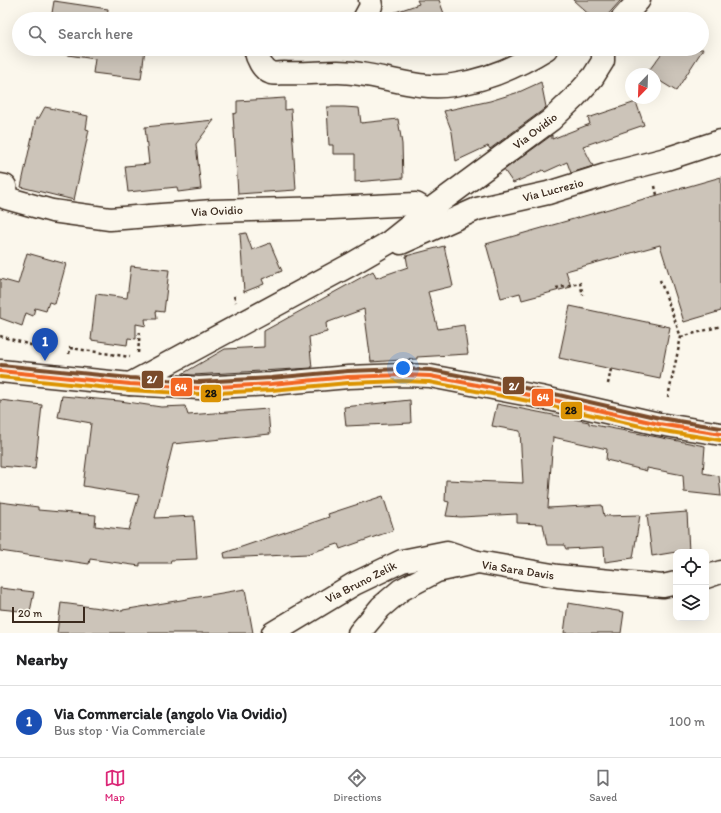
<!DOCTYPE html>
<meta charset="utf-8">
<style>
body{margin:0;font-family:Itim,sans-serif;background:#f2f2f2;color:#202124}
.controls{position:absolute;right:12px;bottom:12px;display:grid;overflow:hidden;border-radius:8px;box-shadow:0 4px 16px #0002}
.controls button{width:36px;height:36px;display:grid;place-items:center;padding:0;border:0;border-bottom:1px solid #e0e0e0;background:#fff;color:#202124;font:20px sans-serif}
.compass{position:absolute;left:625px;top:68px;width:36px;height:36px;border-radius:50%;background:#fff;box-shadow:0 4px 16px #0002;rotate:203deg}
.scale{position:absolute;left:12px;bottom:10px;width:73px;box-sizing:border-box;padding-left:4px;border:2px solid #3b2a1e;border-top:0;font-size:11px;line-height:14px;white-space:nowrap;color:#3b2a1e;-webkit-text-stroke:3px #fbf7ec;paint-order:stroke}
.you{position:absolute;left:403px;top:368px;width:14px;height:14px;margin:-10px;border:3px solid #fff;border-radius:50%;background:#1a73e8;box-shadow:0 0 0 6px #1a73e833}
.badge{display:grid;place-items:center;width:26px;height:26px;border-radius:50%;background:#db2777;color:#fff;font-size:13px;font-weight:700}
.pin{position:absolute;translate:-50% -33px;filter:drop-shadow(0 1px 2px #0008)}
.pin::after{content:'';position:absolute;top:21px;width:14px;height:12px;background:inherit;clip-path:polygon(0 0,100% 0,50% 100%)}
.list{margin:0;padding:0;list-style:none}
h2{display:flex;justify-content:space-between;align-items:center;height:52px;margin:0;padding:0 16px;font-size:17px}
h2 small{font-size:13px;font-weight:400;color:#757577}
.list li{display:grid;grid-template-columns:26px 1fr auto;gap:12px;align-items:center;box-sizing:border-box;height:72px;padding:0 16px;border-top:1px solid #e0e0e0}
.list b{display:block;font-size:15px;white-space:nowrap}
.list p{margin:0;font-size:13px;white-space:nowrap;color:#757577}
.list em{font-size:13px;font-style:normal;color:#757577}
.icon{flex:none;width:22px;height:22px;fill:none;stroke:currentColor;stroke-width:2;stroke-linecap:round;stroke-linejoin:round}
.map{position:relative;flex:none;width:721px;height:633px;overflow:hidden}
.search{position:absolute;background:#fff;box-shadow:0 4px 16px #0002;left:12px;right:12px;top:12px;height:44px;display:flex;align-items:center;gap:10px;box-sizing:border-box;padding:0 14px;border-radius:22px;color:#757577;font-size:15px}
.sheet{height:124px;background:#fff}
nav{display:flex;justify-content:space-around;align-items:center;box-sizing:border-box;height:56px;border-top:1px solid #e0e0e0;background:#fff;font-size:11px;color:#757577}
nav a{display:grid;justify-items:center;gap:2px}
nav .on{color:#db2777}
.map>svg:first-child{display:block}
.building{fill:#ccc4b9;stroke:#3b2a1e}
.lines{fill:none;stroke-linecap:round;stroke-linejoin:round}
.minor-casing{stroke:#3b2a1e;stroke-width:25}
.secondary-casing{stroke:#3b2a1e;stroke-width:25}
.path{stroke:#3b2a1e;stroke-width:2.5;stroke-dasharray:3 3;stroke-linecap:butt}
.minor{stroke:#fbf7ec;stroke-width:22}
.secondary{stroke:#fbf7ec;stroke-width:22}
.bus-1-casing{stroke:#fbf7ec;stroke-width:7}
.bus-2-casing{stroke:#fbf7ec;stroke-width:7}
.bus-3-casing{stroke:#fbf7ec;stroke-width:7}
.bus-1{stroke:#f26522;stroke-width:4}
.bus-2{stroke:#db9304;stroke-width:4}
.bus-3{stroke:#7a4b2a;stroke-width:4}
.labels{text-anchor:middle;stroke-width:3;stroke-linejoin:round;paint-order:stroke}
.street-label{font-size:12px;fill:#3b2a1e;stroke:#fbf7ec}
.line-badge{stroke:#fbf7ec;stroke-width:1.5}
.badge-label{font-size:11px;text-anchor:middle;font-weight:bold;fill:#fff}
.pale-badge-label{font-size:11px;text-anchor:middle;font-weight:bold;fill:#111}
</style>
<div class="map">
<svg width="721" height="633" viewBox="0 0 721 633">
<rect width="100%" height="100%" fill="#fbf7ec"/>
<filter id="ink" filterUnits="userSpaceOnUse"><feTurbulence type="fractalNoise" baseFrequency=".025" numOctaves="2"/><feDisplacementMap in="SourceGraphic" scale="8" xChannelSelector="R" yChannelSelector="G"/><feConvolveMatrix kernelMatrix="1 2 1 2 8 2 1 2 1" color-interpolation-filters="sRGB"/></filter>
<g filter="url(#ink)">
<g class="building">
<polygon points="417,0 439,0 446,19 384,19 384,16 419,4"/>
<polygon points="573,0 621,0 604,19 594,19"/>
<polygon points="54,1 108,9 107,19 51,19"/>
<polygon points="47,49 145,49 141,79 93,73 95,59 47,52"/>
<polygon points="665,49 703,49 676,91 655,78 655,74 647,73"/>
<polygon points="541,82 546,107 543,110 490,149 488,146 456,161 452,132 444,111 490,101 519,92"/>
<polygon points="285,98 285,110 291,109 296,190 238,194 233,114 237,113 237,101"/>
<polygon points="636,102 644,125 583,146 593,166 571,173 567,162 545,172 543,170 513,183 504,170 552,135 552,139 590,124 588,118"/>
<polygon points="45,107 88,116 86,129 89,130 74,200 21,187 36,118 39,118"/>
<polygon points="327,107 344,107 359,108 361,123 398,119 402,144 403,178 355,182 355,154 333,154 333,145 329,145"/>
<polygon points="214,120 196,144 201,189 178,192 177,187 128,192 125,166 149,164 145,127"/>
<polygon points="721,177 721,311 684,322 660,245 566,271 571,287 522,300 520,293 501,298 486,244"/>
<polygon points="246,233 252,250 270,243 282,271 262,279 264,284 244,292 240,234"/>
<polygon points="444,246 453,286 428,292 438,329 464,325 468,354 417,357 417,359 371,362 364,309 326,323 327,332 309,337 312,368 193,375 182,374 225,349 264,347 264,331 373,271 376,278 408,267 406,256"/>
<polygon points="27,253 66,264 55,304 49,302 46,311 35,308 33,316 26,313 22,326 0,318 0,279 18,284"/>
<polygon points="131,266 169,270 164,312 156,311 157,319 145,319 146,326 136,324 136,339 128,338 127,345 91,340 96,294 127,298"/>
<polygon points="570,306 670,327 660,379 559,358"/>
<polygon points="62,396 120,401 161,407 185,406 188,415 268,409 270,434 173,444 155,518 194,516 197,559 171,560 170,563 140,563 140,566 90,559 89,564 0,551 0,502 38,507 38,510 96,515 95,526 129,530 139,495 83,486 91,423 58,417"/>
<polygon points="0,400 42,405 35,469 0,466"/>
<polygon points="410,400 411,423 346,426 344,407"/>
<polygon points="497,404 589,422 589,424 705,446 703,473 719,476 721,496 684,492 683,475 647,468 647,471 619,464 619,463 606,460 607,449 553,437 548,508 602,505 604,516 640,515 633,558 605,562 604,547 566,549 564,545 547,545 543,524 517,523 517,514 461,517 446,516 449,502 445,501 446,480 523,483 520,431 492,426"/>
<polygon points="383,496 394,530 340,549 338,544 307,554 225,558 224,553 329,517 328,514"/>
<polygon points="687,512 689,552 676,552 652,556 647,515"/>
<polygon points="0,588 34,592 30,612 0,609"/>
<polygon points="245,589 253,633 57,633 61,603 123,611 123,610"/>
<polygon points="568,603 624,612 621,633 564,633"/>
</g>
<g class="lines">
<g class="minor-casing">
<g id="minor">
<polyline points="364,19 371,6 370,0"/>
<polyline points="622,19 639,0"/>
<path d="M 255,49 C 257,58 262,70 271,73 C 275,74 280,73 284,73 C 302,74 320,72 338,72 C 377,72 413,91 453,85 C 486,80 517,67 546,49"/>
<polyline points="0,185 5,186 6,198 52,211 110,219 213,211 332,208 416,204 428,211"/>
<polyline points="401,243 477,209 548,193 612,173 666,159 721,141"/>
<polyline points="130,384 350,265 388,243 428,211 551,120 574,98 593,77 603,61 603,49"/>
<polyline points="706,577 721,572"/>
<polyline points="273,633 354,584 402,561 447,552 477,562"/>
<polyline points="359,633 381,607 401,590 437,571 478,562 558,576 663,586 676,583"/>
</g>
</g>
<g class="secondary-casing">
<polyline id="secondary" points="0,371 130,384 199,388 271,384 348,377 403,375 430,376 540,397 659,424 721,434"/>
</g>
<g class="path">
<polyline points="655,186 657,195"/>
<polyline points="660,280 681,337 668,397"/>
<polyline points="556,288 580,283 583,295"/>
<polyline points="234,296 236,302"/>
<polyline points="0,336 51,351"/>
<polyline points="681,337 721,326"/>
<polyline points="138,353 140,330"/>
<polyline points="69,354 70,348 130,357"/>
<polyline points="608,384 611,369"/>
</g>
<use href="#minor" class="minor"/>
<use href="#secondary" class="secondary"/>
<g class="bus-1-casing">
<polyline id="bus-1" points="0,371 130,384 199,388 271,384 348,377 403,375 430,376 540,397 659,424 721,434"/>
</g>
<g class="bus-2-casing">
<polyline id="bus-2" points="0,377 129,390 199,394 272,390 348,383 403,381 429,382 539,403 658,430 720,440"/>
</g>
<g class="bus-3-casing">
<polyline id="bus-3" points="1,365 130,378 199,382 271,378 348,371 403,369 431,370 541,391 660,418 721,428"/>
</g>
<use href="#bus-1" class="bus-1"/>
<use href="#bus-2" class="bus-2"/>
<use href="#bus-3" class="bus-3"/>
</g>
</g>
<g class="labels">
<g class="street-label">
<text transform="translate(535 131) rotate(-37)" y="4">Via Ovidio</text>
<text transform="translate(553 190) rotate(-15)" y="4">Via Lucrezio</text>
<text transform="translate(217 211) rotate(-3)" y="4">Via Ovidio</text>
<text transform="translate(518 570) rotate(9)" y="4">Via Sara Davis</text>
<text transform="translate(361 582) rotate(-27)" y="4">Via Bruno Zelik</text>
</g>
</g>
<g class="line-badge">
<rect x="141" y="370" width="23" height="19" rx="4" fill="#7a4b2a"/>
<rect x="502" y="376" width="23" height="19" rx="4" fill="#7a4b2a"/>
<rect x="170" y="377" width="23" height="20" rx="4" fill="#f26522"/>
<rect x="200" y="384" width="22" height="19" rx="4" fill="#db9304"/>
<rect x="531" y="388" width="23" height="19" rx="4" fill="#f26522"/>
<rect x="560" y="401" width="23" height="19" rx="4" fill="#db9304"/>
</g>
<g class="badge-label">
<text x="152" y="383">2/</text>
<text x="514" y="390">2/</text>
<text x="181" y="391">64</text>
<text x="543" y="401">64</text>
</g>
<g class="pale-badge-label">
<text x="211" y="397">28</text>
<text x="571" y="414">28</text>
</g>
</svg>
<div class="controls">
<button><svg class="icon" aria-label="locate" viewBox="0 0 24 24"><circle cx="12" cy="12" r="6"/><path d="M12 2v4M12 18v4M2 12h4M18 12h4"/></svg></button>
<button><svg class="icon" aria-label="layers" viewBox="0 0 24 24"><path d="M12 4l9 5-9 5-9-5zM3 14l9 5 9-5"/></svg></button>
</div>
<svg class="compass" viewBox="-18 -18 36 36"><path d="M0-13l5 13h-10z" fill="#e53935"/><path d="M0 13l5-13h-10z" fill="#757577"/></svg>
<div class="scale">20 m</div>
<div class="you"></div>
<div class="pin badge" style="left:45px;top:361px;background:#1a4fb4">1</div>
<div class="search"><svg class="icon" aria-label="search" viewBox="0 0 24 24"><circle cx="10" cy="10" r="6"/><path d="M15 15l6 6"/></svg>Search here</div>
</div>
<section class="sheet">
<h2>Nearby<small></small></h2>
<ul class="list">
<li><span class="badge" style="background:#1a4fb4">1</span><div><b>Via Commerciale (angolo Via Ovidio)</b><p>Bus stop · Via Commerciale</p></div><em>100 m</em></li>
</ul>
</section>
<nav>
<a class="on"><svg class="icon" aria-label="map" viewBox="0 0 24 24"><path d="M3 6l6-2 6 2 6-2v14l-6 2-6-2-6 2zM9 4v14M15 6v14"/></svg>Map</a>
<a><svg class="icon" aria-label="directions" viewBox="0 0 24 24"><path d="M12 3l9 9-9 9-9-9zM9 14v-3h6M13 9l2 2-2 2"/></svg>Directions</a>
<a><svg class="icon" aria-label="saved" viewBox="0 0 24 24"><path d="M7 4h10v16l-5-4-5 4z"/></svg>Saved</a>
</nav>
